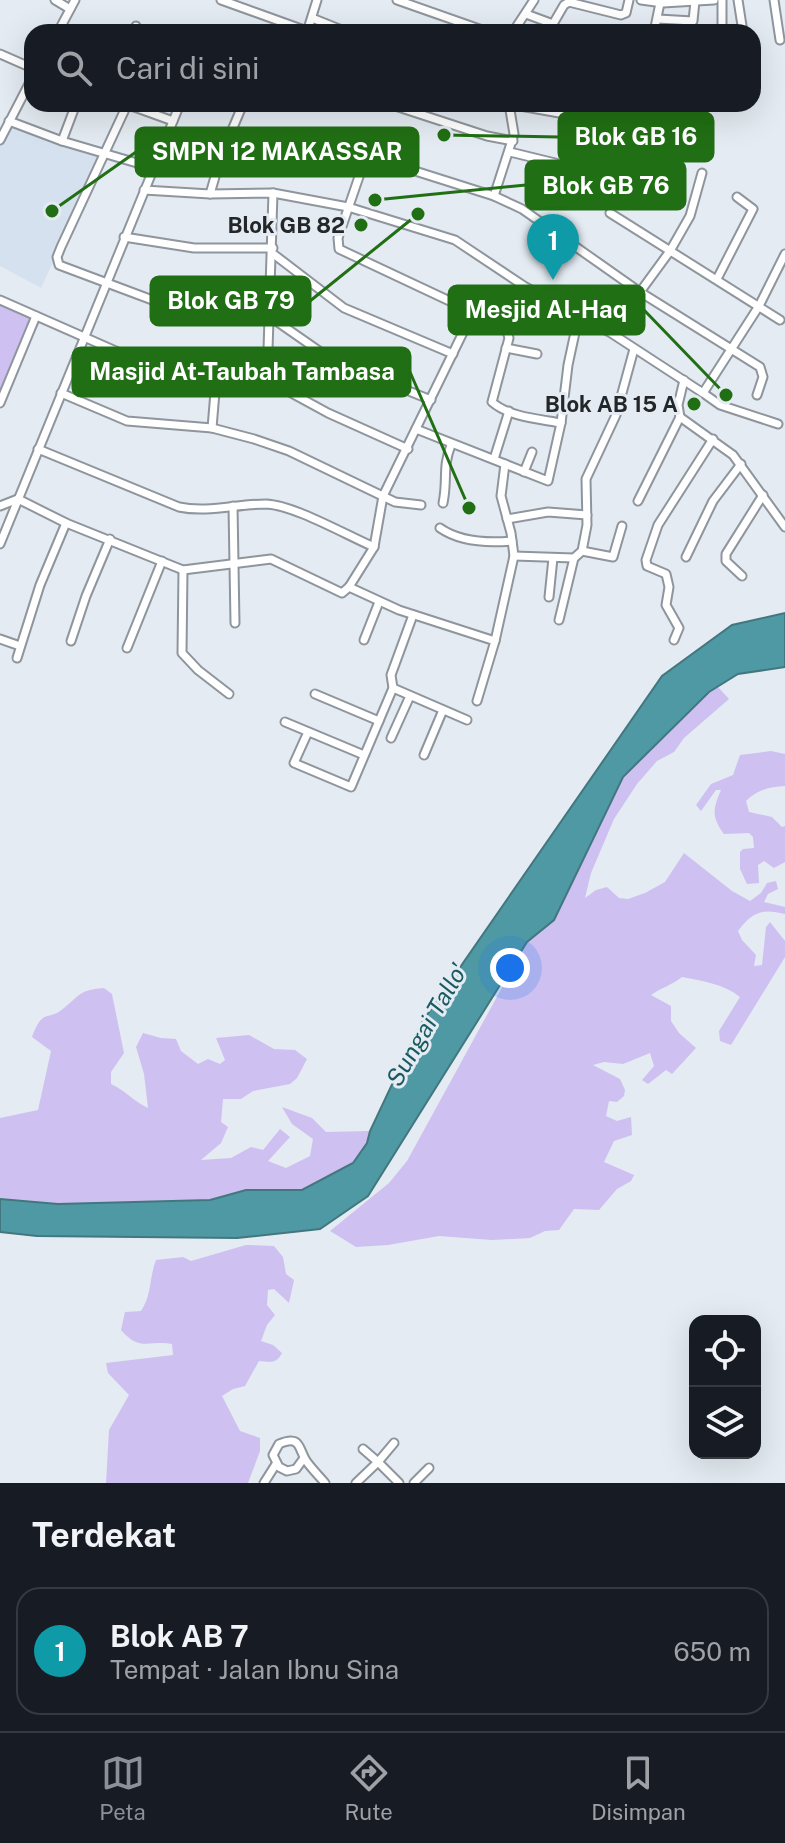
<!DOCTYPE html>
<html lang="id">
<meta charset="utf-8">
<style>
body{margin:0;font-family:"Public Sans",sans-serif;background:#20242c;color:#f1f3f6}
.controls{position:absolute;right:24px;bottom:24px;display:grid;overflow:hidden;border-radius:16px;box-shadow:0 8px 32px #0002}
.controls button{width:72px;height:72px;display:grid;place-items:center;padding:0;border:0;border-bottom:2px solid #363941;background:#171b24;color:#f1f3f6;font:40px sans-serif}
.you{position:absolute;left:510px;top:968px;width:28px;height:28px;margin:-20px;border:6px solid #fff;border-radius:50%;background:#1a73e8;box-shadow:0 0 0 12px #1a73e833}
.badge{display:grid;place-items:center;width:52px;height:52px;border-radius:50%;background:#8c9099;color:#fff;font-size:26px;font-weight:700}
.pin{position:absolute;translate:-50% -66px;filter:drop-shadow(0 2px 4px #0008)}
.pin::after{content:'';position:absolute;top:42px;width:28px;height:24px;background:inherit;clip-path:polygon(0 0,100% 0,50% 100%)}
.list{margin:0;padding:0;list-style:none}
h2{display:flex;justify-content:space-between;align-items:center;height:104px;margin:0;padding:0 32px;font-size:34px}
h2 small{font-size:26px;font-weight:400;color:#9ea1a6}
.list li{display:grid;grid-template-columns:52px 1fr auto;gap:24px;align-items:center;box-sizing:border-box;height:128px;margin:0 16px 16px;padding:0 16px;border:2px solid #363941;border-radius:24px}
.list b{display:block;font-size:30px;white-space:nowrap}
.list p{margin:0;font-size:26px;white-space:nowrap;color:#9ea1a6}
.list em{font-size:26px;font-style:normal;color:#9ea1a6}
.icon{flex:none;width:44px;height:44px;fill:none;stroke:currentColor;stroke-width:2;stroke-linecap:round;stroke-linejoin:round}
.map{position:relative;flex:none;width:785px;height:1483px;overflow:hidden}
.search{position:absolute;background:#171b24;box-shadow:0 8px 32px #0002;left:24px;right:24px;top:24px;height:88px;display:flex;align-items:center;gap:20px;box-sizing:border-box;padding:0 28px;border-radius:24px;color:#9ea1a6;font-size:30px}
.sheet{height:248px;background:#171b24}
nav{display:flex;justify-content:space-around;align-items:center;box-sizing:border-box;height:112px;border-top:2px solid #363941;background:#171b24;font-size:22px;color:#9ea1a6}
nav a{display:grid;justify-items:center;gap:4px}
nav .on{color:#8c9099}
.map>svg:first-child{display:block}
.built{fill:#d5e1ee}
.green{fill:#cec0f1}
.water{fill:#4f99a4;stroke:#42777f;stroke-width:2}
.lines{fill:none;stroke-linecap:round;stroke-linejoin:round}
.street-casing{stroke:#8f959c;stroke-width:11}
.street{stroke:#fff;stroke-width:7}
.poi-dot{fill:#216f14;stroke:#e4ebf2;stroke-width:3}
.labels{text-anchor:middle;stroke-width:6;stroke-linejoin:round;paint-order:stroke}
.poi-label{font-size:22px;font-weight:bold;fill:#242729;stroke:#e4ebf2;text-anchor:end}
.water-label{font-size:24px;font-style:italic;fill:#1b5961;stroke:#e4ebf2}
.leader{fill:none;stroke:#216f14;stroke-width:3}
.callout-dot{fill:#216f14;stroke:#e4ebf2;stroke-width:3}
.callout{fill:#216f14;stroke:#216f14;stroke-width:3}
.callout-label{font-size:24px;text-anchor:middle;font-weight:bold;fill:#fff}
</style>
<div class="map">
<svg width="785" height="1483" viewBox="0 0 785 1483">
<rect width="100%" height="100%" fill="#e4ebf2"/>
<polygon class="built" points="11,127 101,158 41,288 0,266 0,146"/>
<g class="green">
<polygon points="0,303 40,321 0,403"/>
<path d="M 718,687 L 729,699 L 684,738 L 674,752 L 657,761 L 637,784 L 614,819 L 591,873 L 585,898 L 596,890 L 607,887 L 619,898 L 628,899 L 645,893 L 665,882 L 684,853 L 732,891 L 750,901 L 761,893 L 767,883 L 776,881 L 778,889 L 768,894 L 764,902 L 785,907 L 785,914 C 762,908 752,912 738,931 L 742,940 L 756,955 L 754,966 L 762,965 L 766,927 L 770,922 L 785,941 L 785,957 L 731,1045 L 720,1041 L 719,1031 L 740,997 C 724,984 703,981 682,977 C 672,985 661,988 651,995 L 671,1006 L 671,1021 L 679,1033 L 696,1048 L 672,1074 L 666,1070 L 648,1084 L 642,1080 L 654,1066 L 650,1053 L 623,1064 L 604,1062 L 593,1065 L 620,1079 L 625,1090 L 624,1096 L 617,1102 L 609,1101 L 606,1116 L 617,1121 L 631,1117 L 632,1135 L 614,1141 L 604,1162 L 634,1175 L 631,1181 L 617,1189 L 599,1210 L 574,1209 L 559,1230 L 545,1231 L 530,1238 L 492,1240 L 439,1236 L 388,1245 L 356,1247 L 330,1231 L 389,1183 L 407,1161 L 527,942 L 554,920 L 623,777 L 709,692 Z"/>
<path d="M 771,751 L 785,754 L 785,786 C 769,787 757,790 746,801 L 749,812 L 772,817 L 782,827 L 785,826 L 785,862 L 774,868 L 764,861 L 758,865 L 759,883 L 747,884 L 740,869 L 740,852 L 743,849 L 754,848 L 753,837 L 749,833 L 724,834 C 711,816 713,809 721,790 L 716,790 L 701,811 L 696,805 L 711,784 L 733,775 L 740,755 Z"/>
<path d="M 104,988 L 112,994 L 124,1053 L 111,1072 L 111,1084 C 126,1091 133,1101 148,1108 L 144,1074 L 136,1047 L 143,1033 L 161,1038 L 176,1039 L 181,1051 L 198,1064 L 208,1059 L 220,1064 L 225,1060 L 216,1038 L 249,1035 L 274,1049 L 295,1050 L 307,1059 L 297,1078 L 290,1084 L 253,1091 L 241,1099 L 223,1099 L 221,1122 L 228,1127 L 221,1143 L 201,1160 L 231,1158 L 251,1147 L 263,1150 L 280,1129 L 290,1137 L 268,1161 L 286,1168 L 310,1156 L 313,1139 L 292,1124 L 282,1107 L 312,1118 L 326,1132 L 370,1131 L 367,1143 L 353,1163 L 302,1190 L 246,1190 L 210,1200 L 58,1204 L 0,1199 L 0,1118 L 38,1110 L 51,1051 L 32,1037 C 43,1007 48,1022 64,1008 C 81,994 80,990 104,988 Z"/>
<path d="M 246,1245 L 274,1246 L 283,1257 L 286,1274 L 294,1280 L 289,1303 L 274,1289 L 268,1290 L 267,1305 L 275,1315 L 267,1325 L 261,1341 L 273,1345 L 282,1353 C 276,1364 271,1362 259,1361 L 245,1386 L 233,1389 L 222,1396 L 240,1431 L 260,1438 L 260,1451 L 248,1483 L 106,1483 L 109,1430 L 129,1395 L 108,1373 L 106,1363 L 173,1355 L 172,1344 C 148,1340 140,1352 121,1330 L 125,1312 L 141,1311 C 152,1295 149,1278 156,1260 L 183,1257 L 191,1261 Z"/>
</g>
<polygon class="water" points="785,613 785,667 738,674 709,692 623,777 554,920 527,942 368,1196 320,1229 237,1238 37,1236 0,1232 0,1199 58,1204 210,1200 246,1190 302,1190 353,1163 367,1143 370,1131 420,1025 662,676 732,625"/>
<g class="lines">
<g class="street-casing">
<g id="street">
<polyline points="55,0 70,9"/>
<polyline points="221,0 307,31"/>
<polyline points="397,0 488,32"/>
<polyline points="641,0 663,3 714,0"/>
<polyline points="722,0 722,32"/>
<polyline points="738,0 743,32"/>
<polyline points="774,0 780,40"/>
<polyline points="526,14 553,24 564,5 569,2 621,15 626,13 629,0"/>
<polyline points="312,18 347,32"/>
<polyline points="658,19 693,21 695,1"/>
<polyline points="58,32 75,0"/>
<polyline points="134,32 136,26"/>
<polyline points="307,32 317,0"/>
<polyline points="513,32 534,0"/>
<polyline points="654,32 660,3"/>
<polyline points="0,54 32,68"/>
<polyline points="126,104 173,121"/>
<polyline points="389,104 487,136 513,141"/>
<polyline points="509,104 565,114"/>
<polyline points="127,105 61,247 57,257 59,265 155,301 270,309"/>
<polyline points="9,121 62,141 154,168"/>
<polyline points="0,140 32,78"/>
<polyline points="62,141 76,104"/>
<polyline points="510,152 588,171"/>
<polyline points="144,190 210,194 273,193 348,207 455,240 524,286 611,333 703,393 759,306 785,254"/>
<polyline points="210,194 221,156 243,104"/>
<polyline points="494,196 514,134 509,104"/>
<polyline points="610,213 780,320"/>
<polyline points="124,237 194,248 273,248"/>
<polyline points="272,253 344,308 453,354"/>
<polyline points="717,279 753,209 737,197"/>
<polyline points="640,292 670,251 690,216 702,173"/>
<polyline points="0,300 143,363 251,371 328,413 408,449"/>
<polyline points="269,316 332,360 431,400"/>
<polyline points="506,348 537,354"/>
<polyline points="259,375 268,350 273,193"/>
<polyline points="684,380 678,405 680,417 733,455 785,527"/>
<polyline points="61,393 127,421 212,428 254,439 289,451 395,502 421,505"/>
<polyline points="703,393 720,405 778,424"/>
<polyline points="0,403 36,316"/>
<path d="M 561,423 C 539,419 509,417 492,402 L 509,338 L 507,331 L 473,312 L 339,249 L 338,238 L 363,165 L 368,159 L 374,158 L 494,196 L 522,209 L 640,292 L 760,367 L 763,377 L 757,395"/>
<polyline points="212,428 217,368"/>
<polyline points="416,429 548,481 561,423 568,365 579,314"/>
<path d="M 38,449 L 179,507 C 207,513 237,504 266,504 C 294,505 346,535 374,547"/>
<polyline points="494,459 509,411"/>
<polyline points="524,472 532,452"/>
<polyline points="18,499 66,523 183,570 271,559 342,593 349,587 374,547 383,496 473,312"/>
<polyline points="638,501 680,417"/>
<path d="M 443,503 C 448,479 442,468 451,445"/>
<polyline points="0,506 18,499"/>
<polyline points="233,506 235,623"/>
<polyline points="507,519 548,512 587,515"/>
<path d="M 440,528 C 460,542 489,543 512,541"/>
<polyline points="0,544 180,104"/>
<polyline points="582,551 613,557 622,526"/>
<polyline points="514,556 574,558 582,551 587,525 586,479 616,415 634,349"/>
<polyline points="686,557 713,501 741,464"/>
<polyline points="183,570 182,653 198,670 229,694"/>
<polyline points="742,576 726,561 726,554 763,495"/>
<polyline points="349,587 399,610 495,641"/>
<polyline points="549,597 553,558"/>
<polyline points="559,620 574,558"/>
<polyline points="0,639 20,646"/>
<polyline points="364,640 379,602"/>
<polyline points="674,640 679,628 666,605 669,587 666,574 647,566 646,560 658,525 713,439"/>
<polyline points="71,641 86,596 110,539"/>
<polyline points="127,648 162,561"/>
<polyline points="17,658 40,585 66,523"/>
<polyline points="393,688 467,720"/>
<polyline points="315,694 379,721"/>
<polyline points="477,701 495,641 514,556 511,533 501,496 505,464"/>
<polyline points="285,722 364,755"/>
<polyline points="308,732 294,763 351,787 393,688 391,675 413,615"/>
<polyline points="391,738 410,696"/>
<polyline points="424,755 443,710"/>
<polyline points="363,1449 378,1462 394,1443"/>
<path d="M 304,1458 L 296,1469 L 287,1471 L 279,1467 L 273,1455 L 279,1444 C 302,1434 298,1450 307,1462 C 312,1469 319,1476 325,1483"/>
<polyline points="264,1483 276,1464"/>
<polyline points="356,1483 378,1462 399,1483"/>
<polyline points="414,1483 429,1468"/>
</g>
</g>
<use href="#street" class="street"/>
</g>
<g class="poi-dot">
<circle cx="361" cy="225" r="8"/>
<circle cx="694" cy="404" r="8"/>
</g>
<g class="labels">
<g class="poi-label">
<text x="345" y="233">Blok GB 82</text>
<text x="678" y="412">Blok AB 15 A</text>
</g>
<g class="water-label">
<text transform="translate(427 1025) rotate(-60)" y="8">Sungai Tallo'</text>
</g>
</g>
<path class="leader" d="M444 135L559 137M52 211L136 152M375 200L526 185M418 214L310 301M726 395L644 310M469 508L410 372"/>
<g class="callout-dot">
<circle cx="444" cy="135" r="8"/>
<circle cx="52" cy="211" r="8"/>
<circle cx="375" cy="200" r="8"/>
<circle cx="418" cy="214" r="8"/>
<circle cx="726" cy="395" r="8"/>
<circle cx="469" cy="508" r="8"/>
</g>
<g class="callout">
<rect x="559" y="113" width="154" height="48" rx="8"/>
<rect x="136" y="128" width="282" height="48" rx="8"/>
<rect x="526" y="161" width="159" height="48" rx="8"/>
<rect x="151" y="277" width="159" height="48" rx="8"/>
<rect x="449" y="286" width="195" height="48" rx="8"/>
<rect x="73" y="348" width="337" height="48" rx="8"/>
</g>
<g class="callout-label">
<text x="636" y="145">Blok GB 16</text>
<text x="277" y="160">SMPN 12 MAKASSAR</text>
<text x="606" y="194">Blok GB 76</text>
<text x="231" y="309">Blok GB 79</text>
<text x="546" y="318">Mesjid Al-Haq</text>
<text x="242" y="380">Masjid At-Taubah Tambasa</text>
</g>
</svg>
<div class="controls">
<button><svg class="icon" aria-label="locate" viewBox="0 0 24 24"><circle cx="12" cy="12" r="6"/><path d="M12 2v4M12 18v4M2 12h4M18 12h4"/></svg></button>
<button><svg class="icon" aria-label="layers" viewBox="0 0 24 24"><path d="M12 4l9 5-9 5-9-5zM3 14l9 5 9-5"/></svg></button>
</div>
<div class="you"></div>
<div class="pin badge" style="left:553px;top:280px;background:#0f9aa8">1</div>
<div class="search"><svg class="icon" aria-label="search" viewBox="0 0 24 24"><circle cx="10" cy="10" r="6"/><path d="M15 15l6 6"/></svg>Cari di sini</div>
</div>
<section class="sheet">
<h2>Terdekat<small></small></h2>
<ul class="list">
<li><span class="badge" style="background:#0f9aa8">1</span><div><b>Blok AB 7</b><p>Tempat · Jalan Ibnu Sina</p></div><em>650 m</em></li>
</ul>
</section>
<nav>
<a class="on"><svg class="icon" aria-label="map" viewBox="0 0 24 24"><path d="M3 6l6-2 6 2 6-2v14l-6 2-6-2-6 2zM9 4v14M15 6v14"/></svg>Peta</a>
<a><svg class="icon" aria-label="directions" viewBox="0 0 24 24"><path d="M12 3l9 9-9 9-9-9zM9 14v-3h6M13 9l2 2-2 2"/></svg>Rute</a>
<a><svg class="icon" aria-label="saved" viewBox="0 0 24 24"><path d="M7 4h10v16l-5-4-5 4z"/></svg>Disimpan</a>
</nav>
